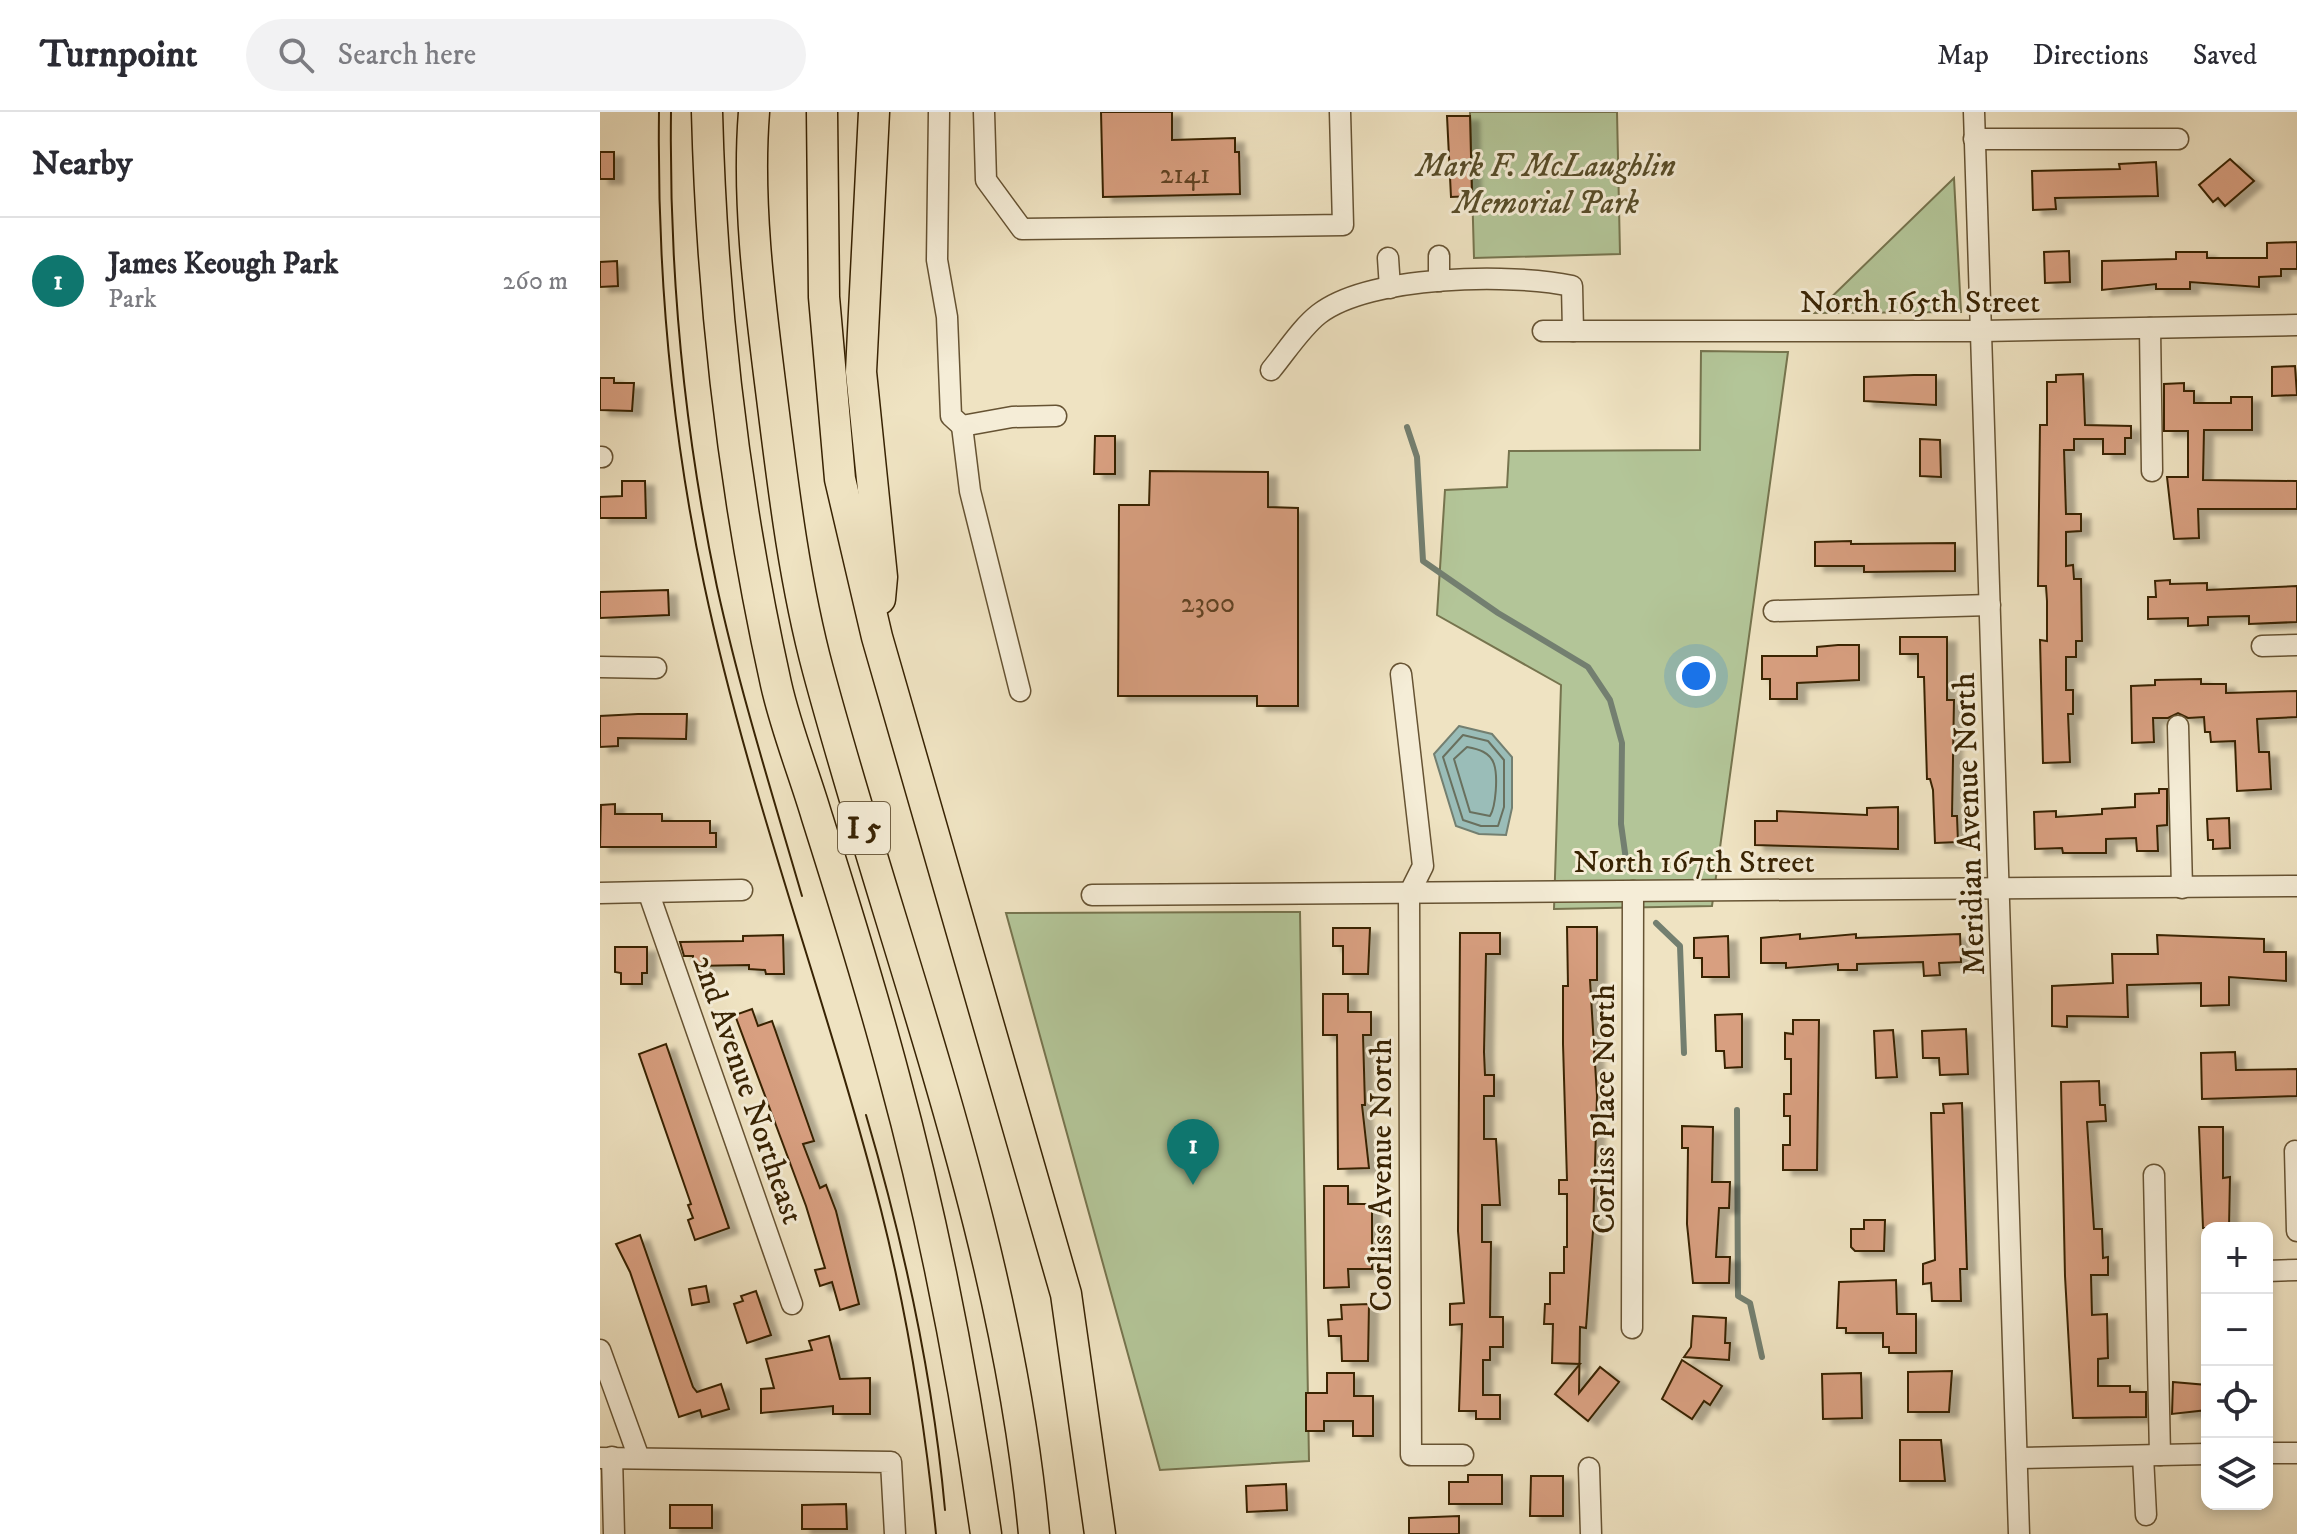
<!DOCTYPE html>
<meta charset="utf-8">
<style>
body{margin:0;font-family:"IM FELL DW Pica",serif;background:#f2f2f3;color:#2b2b33}
.controls{position:absolute;right:24px;bottom:24px;display:grid;overflow:hidden;border-radius:16px;box-shadow:0 4px 12px #0003}
.controls button{width:72px;height:72px;display:grid;place-items:center;padding:0;border:0;border-bottom:2px solid #e1e1e2;background:#fff;color:#2b2b33;font:40px sans-serif}
.you{position:absolute;left:1096px;top:564px;width:28px;height:28px;margin:-20px;border:6px solid #fff;border-radius:50%;background:#1a73e8;box-shadow:0 0 0 12px #1a73e833}
.badge{display:grid;place-items:center;width:52px;height:52px;border-radius:50%;background:#0f766e;color:#fff;font-size:26px;font-weight:700}
.pin{position:absolute;translate:-50% -66px;filter:drop-shadow(0 2px 4px #0008)}
.pin::after{content:'';position:absolute;top:42px;width:28px;height:24px;background:inherit;clip-path:polygon(0 0,100% 0,50% 100%)}
.list{margin:0;padding:0;list-style:none}
h2{display:flex;justify-content:space-between;align-items:center;height:104px;margin:0;padding:0 32px;font-size:34px}
h2 small{font-size:26px;font-weight:400;color:#7c7c81}
.list li{display:grid;grid-template-columns:52px 1fr auto;gap:24px;align-items:center;box-sizing:border-box;height:128px;padding:0 32px;border-top:2px solid #e1e1e2}
.list b{display:block;font-size:30px;white-space:nowrap}
.list p{margin:0;font-size:26px;white-space:nowrap;color:#7c7c81}
.list em{font-size:26px;font-style:normal;color:#7c7c81}
.icon{flex:none;width:44px;height:44px;fill:none;stroke:currentColor;stroke-width:2;stroke-linecap:round;stroke-linejoin:round}
.map{position:relative;flex:none;width:1697px;height:1422px;overflow:hidden}
header{display:flex;align-items:center;gap:48px;box-sizing:border-box;height:112px;padding:0 40px;background:#fff;border-bottom:2px solid #e1e1e2}
header strong{font-size:38px}
nav{display:flex;gap:44px;margin-inline-start:auto;font-size:28px}
.search{width:560px;height:72px;background:#f2f2f3;display:flex;align-items:center;gap:20px;box-sizing:border-box;padding:0 28px;border-radius:44px;color:#7c7c81;font-size:30px}
main{display:flex}
aside{flex:1;background:#fff}
.map>svg:first-child{display:block}
.green{fill:#b3c598;stroke:#76744e;stroke-width:2}
.water{fill:#9abdb8;stroke:#737f70;stroke-width:2}
.lines{fill:none;stroke-linecap:round;stroke-linejoin:round}
.shore{stroke:#69705e;stroke-width:2}
.stream{stroke:#737f70;stroke-width:6}
.building{fill:#d89f80;stroke:#382303;stroke-width:2;filter:url(#shadow)}
.minor-casing{stroke:#665333;stroke-width:23}
.highway-casing{stroke:#382303;stroke-width:33}
.minor{stroke:#f5edd7;stroke-width:20}
.highway{stroke:#efe3c2;stroke-width:30}
.tram{stroke:#382303;stroke-width:2}
.labels{text-anchor:middle;stroke-width:6;stroke-linejoin:round;paint-order:stroke}
.number-label{font-size:28px;fill:#604222}
.shield{fill:#f5edd7;stroke:#716043;stroke-width:2}
.shield-label{font-size:30px;font-weight:bold;fill:#382303}
.park-label{font-size:32px;font-style:italic;fill:#574c28;stroke:#f5edd7}
.street-label{font-size:32px;fill:#382303;stroke:#f5edd7}
</style>
<header>
<strong>Turnpoint</strong>
<div class="search"><svg class="icon" aria-label="search" viewBox="0 0 24 24"><circle cx="10" cy="10" r="6"/><path d="M15 15l6 6"/></svg>Search here</div>
<nav><a>Map</a><a>Directions</a><a>Saved</a></nav>
</header>
<main>
<aside>
<h2>Nearby<small></small></h2>
<ul class="list">
<li><span class="badge">1</span><div><b>James Keough Park</b><p>Park</p></div><em>260 m</em></li>
</ul>
</aside>
<div class="map">
<svg width="1697" height="1422" viewBox="0 0 1697 1422">
<defs>
<filter id="shadow"><feDropShadow dx="9" dy="5" stdDeviation="2" flood-color="#0004"/></filter>
</defs>
<rect width="100%" height="100%" fill="#efe3c2"/>
<filter id="stains"><feTurbulence type="fractalNoise" baseFrequency=".0025" numOctaves="4"/><feColorMatrix values="0 0 0 0 .2 0 0 0 0 .09 0 0 0 0 .02 0 0 0 .5 -.17"/></filter>
<radialGradient id="worn" r=".72"><stop offset=".6" stop-color="#630" stop-opacity="0"/><stop offset="1" stop-color="#630" stop-opacity=".3"/></radialGradient>
<g class="green">
<polygon points="870,0 1017,0 1020,142 874,146"/>
<polygon points="1354,66 1361,200 1215,201"/>
<polygon points="1101,239 1188,240 1112,794 954,797 961,573 837,503 845,378 907,375 909,339 1100,338"/>
<polygon points="700,800 709,1349 560,1358 406,801"/>
</g>
<polygon class="water" points="859,614 892,622 912,645 912,696 906,723 879,722 856,714 834,642"/>
<g class="lines">
<g class="shore">
<polygon points="863,623 888,629 904,648 904,695 898,714 881,714 863,708 843,645"/>
<path d="M 867,635 C 878,637 890,640 894,652 C 898,664 896,694 890,704 L 870,700 L 854,647 Z"/>
</g>
<g class="stream">
<polyline points="807,315 817,345 823,449 898,501 988,555 1010,588 1022,631 1021,712 1027,755"/>
<polyline points="1056,811 1080,834 1084,941"/>
<polyline points="1137,998 1138,1184 1150,1191 1162,1245"/>
</g>
</g>
<g class="building">
<polygon points="501,0 572,0 572,28 635,26 635,40 639,40 640,82 503,85"/>
<polygon points="847,4 870,4 872,84 851,85"/>
<rect x="0" y="40" width="14" height="27"/>
<polygon points="1630,47 1654,69 1625,94 1618,86 1613,90 1599,73"/>
<polygon points="1556,50 1558,84 1455,86 1456,97 1433,98 1432,59 1520,57 1519,52"/>
<polygon points="1697,130 1697,157 1681,157 1681,164 1659,165 1659,175 1590,170 1590,177 1556,177 1556,172 1502,178 1502,149 1576,147 1576,140 1607,140 1607,146 1667,146 1667,131"/>
<polygon points="1469,139 1470,170 1445,171 1444,140"/>
<polygon points="17,149 18,174 0,175 0,150"/>
<polygon points="1695,254 1697,283 1672,284 1672,255"/>
<polygon points="1483,262 1485,313 1531,314 1531,326 1525,326 1525,342 1503,342 1503,327 1474,327 1474,338 1464,338 1466,402 1481,402 1481,419 1466,420 1466,454 1473,453 1474,467 1481,467 1482,529 1476,529 1476,545 1466,545 1466,578 1473,578 1473,602 1468,602 1470,650 1443,651 1440,528 1447,529 1447,489 1446,474 1438,474 1440,313 1447,313 1447,270 1456,270 1456,263"/>
<polygon points="1314,263 1336,263 1336,293 1264,289 1264,265"/>
<polygon points="0,266 14,266 14,271 34,271 32,299 0,298"/>
<polygon points="1584,271 1584,279 1594,279 1594,291 1631,291 1631,285 1652,285 1652,318 1604,318 1603,368 1697,369 1697,397 1598,397 1599,426 1574,427 1567,365 1588,365 1588,319 1564,319 1564,272"/>
<polygon points="495,324 515,324 515,362 494,362"/>
<polygon points="1320,327 1340,328 1341,365 1320,364"/>
<polygon points="550,359 668,360 668,395 698,396 698,594 657,594 657,584 518,584 519,393 549,393"/>
<polygon points="22,369 45,369 46,406 0,406 0,385 22,384"/>
<polygon points="1251,429 1251,432 1355,431 1355,459 1264,460 1264,454 1215,454 1215,430"/>
<polygon points="1570,468 1570,472 1607,471 1607,478 1697,474 1697,510 1649,512 1649,504 1608,505 1608,513 1588,514 1588,506 1548,507 1548,485 1556,485 1555,469"/>
<polygon points="68,478 69,503 0,506 0,480"/>
<polygon points="1300,525 1347,525 1347,588 1354,588 1352,704 1357,704 1358,730 1335,731 1333,678 1330,667 1327,667 1324,565 1318,565 1318,542 1300,542"/>
<polygon points="1238,533 1259,533 1259,568 1197,571 1197,587 1170,587 1170,567 1162,567 1162,544 1217,544 1217,535"/>
<polygon points="1601,567 1601,572 1626,572 1626,581 1697,579 1697,605 1657,607 1659,640 1669,640 1671,677 1637,679 1635,629 1611,630 1610,620 1605,620 1604,605 1588,606 1578,601 1568,606 1553,606 1554,630 1532,631 1531,574 1555,573 1555,568"/>
<polygon points="38,602 87,602 86,627 18,626 18,634 0,635 0,604"/>
<polygon points="1559,677 1567,677 1567,713 1557,714 1558,739 1537,739 1536,726 1506,727 1506,741 1463,741 1462,736 1435,737 1434,700 1456,699 1456,705 1502,702 1502,697 1535,695 1535,682 1559,681"/>
<polygon points="15,692 15,702 62,702 62,709 110,709 110,721 116,721 116,735 0,735 1,693"/>
<polygon points="1298,695 1298,737 1155,733 1155,709 1177,709 1177,699 1267,703 1267,696"/>
<polygon points="1629,706 1630,736 1613,737 1613,728 1608,728 1607,707"/>
<polygon points="967,815 997,815 997,868 990,868 997,984 993,1119 986,1216 980,1215 979,1281 1000,1255 1019,1270 988,1309 955,1282 980,1252 952,1251 953,1212 944,1212 945,1192 950,1192 950,1161 964,1161 964,1135 967,1135 967,1082 959,1082 959,1068 967,1068 963,932 963,874 968,874"/>
<polygon points="733,816 770,816 768,862 743,862 743,834 733,834"/>
<polygon points="860,821 900,821 900,842 886,842 884,940 885,963 894,963 894,984 884,984 884,1027 896,1027 900,1093 882,1093 882,1130 891,1130 890,1205 903,1205 903,1235 890,1235 890,1248 883,1248 883,1283 900,1283 900,1307 876,1307 876,1299 859,1299 862,1212 850,1213 850,1192 864,1191 858,1119"/>
<polygon points="1200,822 1200,827 1256,822 1256,826 1360,822 1361,850 1339,851 1340,863 1324,864 1323,850 1257,852 1257,858 1238,858 1238,852 1186,856 1186,851 1161,851 1161,826"/>
<polygon points="183,823 184,862 166,862 165,858 149,857 149,853 93,854 93,844 84,844 80,830 143,829 143,824"/>
<polygon points="1557,823 1664,827 1664,840 1686,840 1686,869 1629,865 1629,893 1601,894 1601,871 1527,873 1528,905 1467,904 1467,915 1452,914 1452,874 1513,871 1512,842 1558,842"/>
<polygon points="1128,824 1129,865 1102,865 1102,846 1094,846 1094,826"/>
<polygon points="15,835 47,835 47,861 42,861 42,872 21,872 21,861 15,860"/>
<polygon points="723,882 748,882 748,900 771,900 771,923 763,923 765,993 762,993 769,1056 738,1057 737,923 723,923"/>
<polygon points="152,897 158,914 172,909 214,1029 203,1032 220,1076 226,1073 236,1099 259,1192 240,1198 232,1170 220,1174 215,1158 225,1156 206,1094 135,903"/>
<polygon points="1142,902 1142,955 1125,956 1124,939 1116,939 1115,903"/>
<polygon points="1193,908 1219,908 1217,1058 1183,1058 1183,1033 1190,1033 1190,1004 1184,1004 1184,982 1191,982 1191,947 1185,947 1185,921 1193,922"/>
<polygon points="1366,917 1368,962 1340,963 1339,946 1323,946 1322,919"/>
<polygon points="1293,918 1297,965 1276,966 1274,919"/>
<polygon points="66,932 129,1116 95,1128 88,1108 93,1106 88,1093 91,1092 39,942"/>
<polygon points="1635,940 1636,958 1697,957 1697,984 1602,987 1601,941"/>
<polygon points="1499,969 1500,993 1505,993 1506,1009 1487,1010 1494,1117 1502,1117 1503,1146 1508,1145 1508,1163 1491,1163 1492,1203 1507,1202 1508,1246 1498,1247 1498,1274 1530,1274 1530,1280 1546,1280 1546,1305 1473,1306 1465,1164 1461,970"/>
<polygon points="1362,991 1367,1157 1360,1157 1361,1189 1332,1189 1331,1171 1323,1172 1323,1152 1335,1148 1331,1001 1344,1001 1343,992"/>
<polygon points="1082,1014 1113,1015 1112,1070 1130,1070 1129,1096 1119,1096 1116,1145 1130,1145 1129,1171 1093,1171 1087,1112 1088,1036 1082,1036"/>
<polygon points="1599,1015 1623,1015 1623,1066 1630,1065 1629,1116 1603,1116"/>
<polygon points="724,1074 748,1074 748,1092 772,1092 772,1157 748,1157 749,1175 724,1176"/>
<polygon points="1264,1108 1285,1108 1284,1139 1255,1139 1251,1135 1251,1117 1264,1117"/>
<polygon points="40,1123 93,1275 97,1280 121,1272 129,1297 102,1305 100,1298 79,1305 30,1160 16,1132"/>
<polygon points="1296,1168 1297,1202 1316,1202 1316,1241 1289,1241 1289,1235 1283,1235 1283,1221 1246,1221 1246,1216 1237,1216 1239,1170"/>
<polygon points="106,1174 109,1190 92,1193 89,1177"/>
<polygon points="156,1179 171,1223 147,1231 134,1192 143,1189 141,1184"/>
<polygon points="769,1192 768,1249 742,1249 741,1224 729,1224 728,1208 742,1207 741,1193"/>
<polygon points="1093,1204 1126,1206 1125,1231 1130,1231 1129,1248 1084,1245 1091,1235"/>
<polygon points="229,1224 240,1267 270,1266 270,1302 233,1302 233,1294 161,1301 161,1277 174,1276 166,1247 212,1238 209,1229"/>
<polygon points="1082,1248 1122,1274 1110,1293 1104,1289 1092,1307 1062,1287"/>
<polygon points="1352,1259 1349,1300 1308,1300 1308,1260"/>
<polygon points="727,1261 754,1261 754,1284 773,1284 773,1324 753,1324 753,1309 724,1309 724,1319 706,1319 706,1281 727,1281"/>
<polygon points="1261,1261 1262,1306 1223,1307 1222,1262"/>
<polygon points="1573,1270 1607,1273 1607,1298 1572,1302"/>
<polygon points="1300,1328 1341,1328 1345,1369 1300,1369"/>
<polygon points="868,1363 902,1363 902,1392 849,1392 849,1370 868,1370"/>
<polygon points="931,1364 963,1364 963,1404 930,1404"/>
<polygon points="686,1372 687,1398 647,1400 646,1374"/>
<polygon points="246,1392 247,1417 202,1417 202,1393"/>
<rect x="70" y="1393" width="42" height="23"/>
<polygon points="859,1404 859,1422 809,1422 809,1406"/>
</g>
<g class="lines">
<g class="minor-casing">
<g id="minor">
<polyline points="339,0 337,148 347,205 351,304 362,314 412,305 456,304"/>
<polyline points="384,0 386,68 422,117 743,113 740,0"/>
<polyline points="1374,0 1419,1422"/>
<polyline points="1374,27 1578,27"/>
<polyline points="839,144 839,169"/>
<polyline points="788,146 790,176"/>
<polyline points="1550,216 1552,359"/>
<polyline points="943,219 1382,219 1697,213"/>
<path d="M 671,258 C 686,240 701,216 719,202 C 770,163 911,161 972,174 L 973,219"/>
<polyline points="362,314 370,379 420,579"/>
<polyline points="0,345 2,345"/>
<polyline points="1174,499 1390,493"/>
<polyline points="1662,534 1697,533"/>
<polyline points="0,555 56,556"/>
<polyline points="801,562 823,754 809,782 811,1343 863,1343"/>
<polyline points="1578,614 1582,776"/>
<polyline points="0,781 142,778"/>
<polyline points="49,782 192,1192"/>
<polyline points="492,783 1697,774"/>
<polyline points="1695,1039 1697,1119"/>
<polyline points="1554,1063 1560,1343"/>
<polyline points="1667,1159 1697,1158"/>
<polyline points="1032,1216 1033,779"/>
<polyline points="0,1238 39,1346"/>
<polyline points="1667,1341 1697,1341"/>
<polyline points="1543,1344 1546,1403"/>
<polyline points="12,1345 14,1422"/>
<polyline points="0,1346 291,1350 295,1422"/>
<polyline points="1417,1346 1607,1342"/>
<polyline points="989,1356 991,1422"/>
</g>
</g>
<g class="highway-casing">
<g id="highway">
<path d="M 107,0 C 112,193 134,383 176,572 C 186,617 204,661 217,705 C 244,790 271,877 294,964 C 335,1115 364,1267 386,1422"/>
<path d="M 154,0 C 147,88 159,182 170,270 C 182,365 193,465 218,558 C 295,845 407,1124 434,1422"/>
<polyline points="222,0 224,185 240,367 277,525 466,1182 500,1422"/>
<polyline points="274,0 261,260 282,465 280,487"/>
</g>
</g>
<use href="#minor" class="minor"/>
<use href="#highway" class="highway"/>
<g class="tram">
<path d="M 59,0 C 57,158 71,317 104,472 C 149,684 227,888 281,1098 C 308,1205 325,1313 336,1422"/>
<path d="M 71,0 C 69,159 84,319 117,475 C 140,579 172,681 202,784"/>
<path d="M 266,1003 C 304,1132 333,1264 345,1398"/>
</g>
</g>
<g class="labels">
<g class="number-label">
<text x="585" y="71">2141</text>
<text x="608" y="500">2300</text>
</g>
<rect class="shield" x="238" y="690" width="52" height="52" rx="6"/>
<g class="shield-label">
<text x="264" y="726">I 5</text>
</g>
<g class="park-label">
<text x="946" y="64">Mark F. McLaughlin<tspan x="946" dy="37">Memorial Park</tspan></text>
</g>
<g class="street-label">
<text x="1320" y="200">North 165th Street</text>
<text transform="translate(1368 712) rotate(-92)" y="11">Meridian Avenue North</text>
<text x="1094" y="760">North 167th Street</text>
<text transform="translate(149 977) rotate(71)" y="11">2nd Avenue Northeast</text>
<text transform="translate(1003 997) rotate(-90)" y="11">Corliss Place North</text>
<text transform="translate(780 1063) rotate(-90)" y="11">Corliss Avenue North</text>
</g>
</g>
<rect width="100%" height="100%" filter="url(#stains)"/>
<rect width="100%" height="100%" fill="url(#worn)"/>
</svg>
<div class="controls">
<button>+</button>
<button>−</button>
<button><svg class="icon" aria-label="locate" viewBox="0 0 24 24"><circle cx="12" cy="12" r="6"/><path d="M12 2v4M12 18v4M2 12h4M18 12h4"/></svg></button>
<button><svg class="icon" aria-label="layers" viewBox="0 0 24 24"><path d="M12 4l9 5-9 5-9-5zM3 14l9 5 9-5"/></svg></button>
</div>
<div class="you"></div>
<div class="pin badge" style="left:593px;top:1073px">1</div>
</div>
</main>
